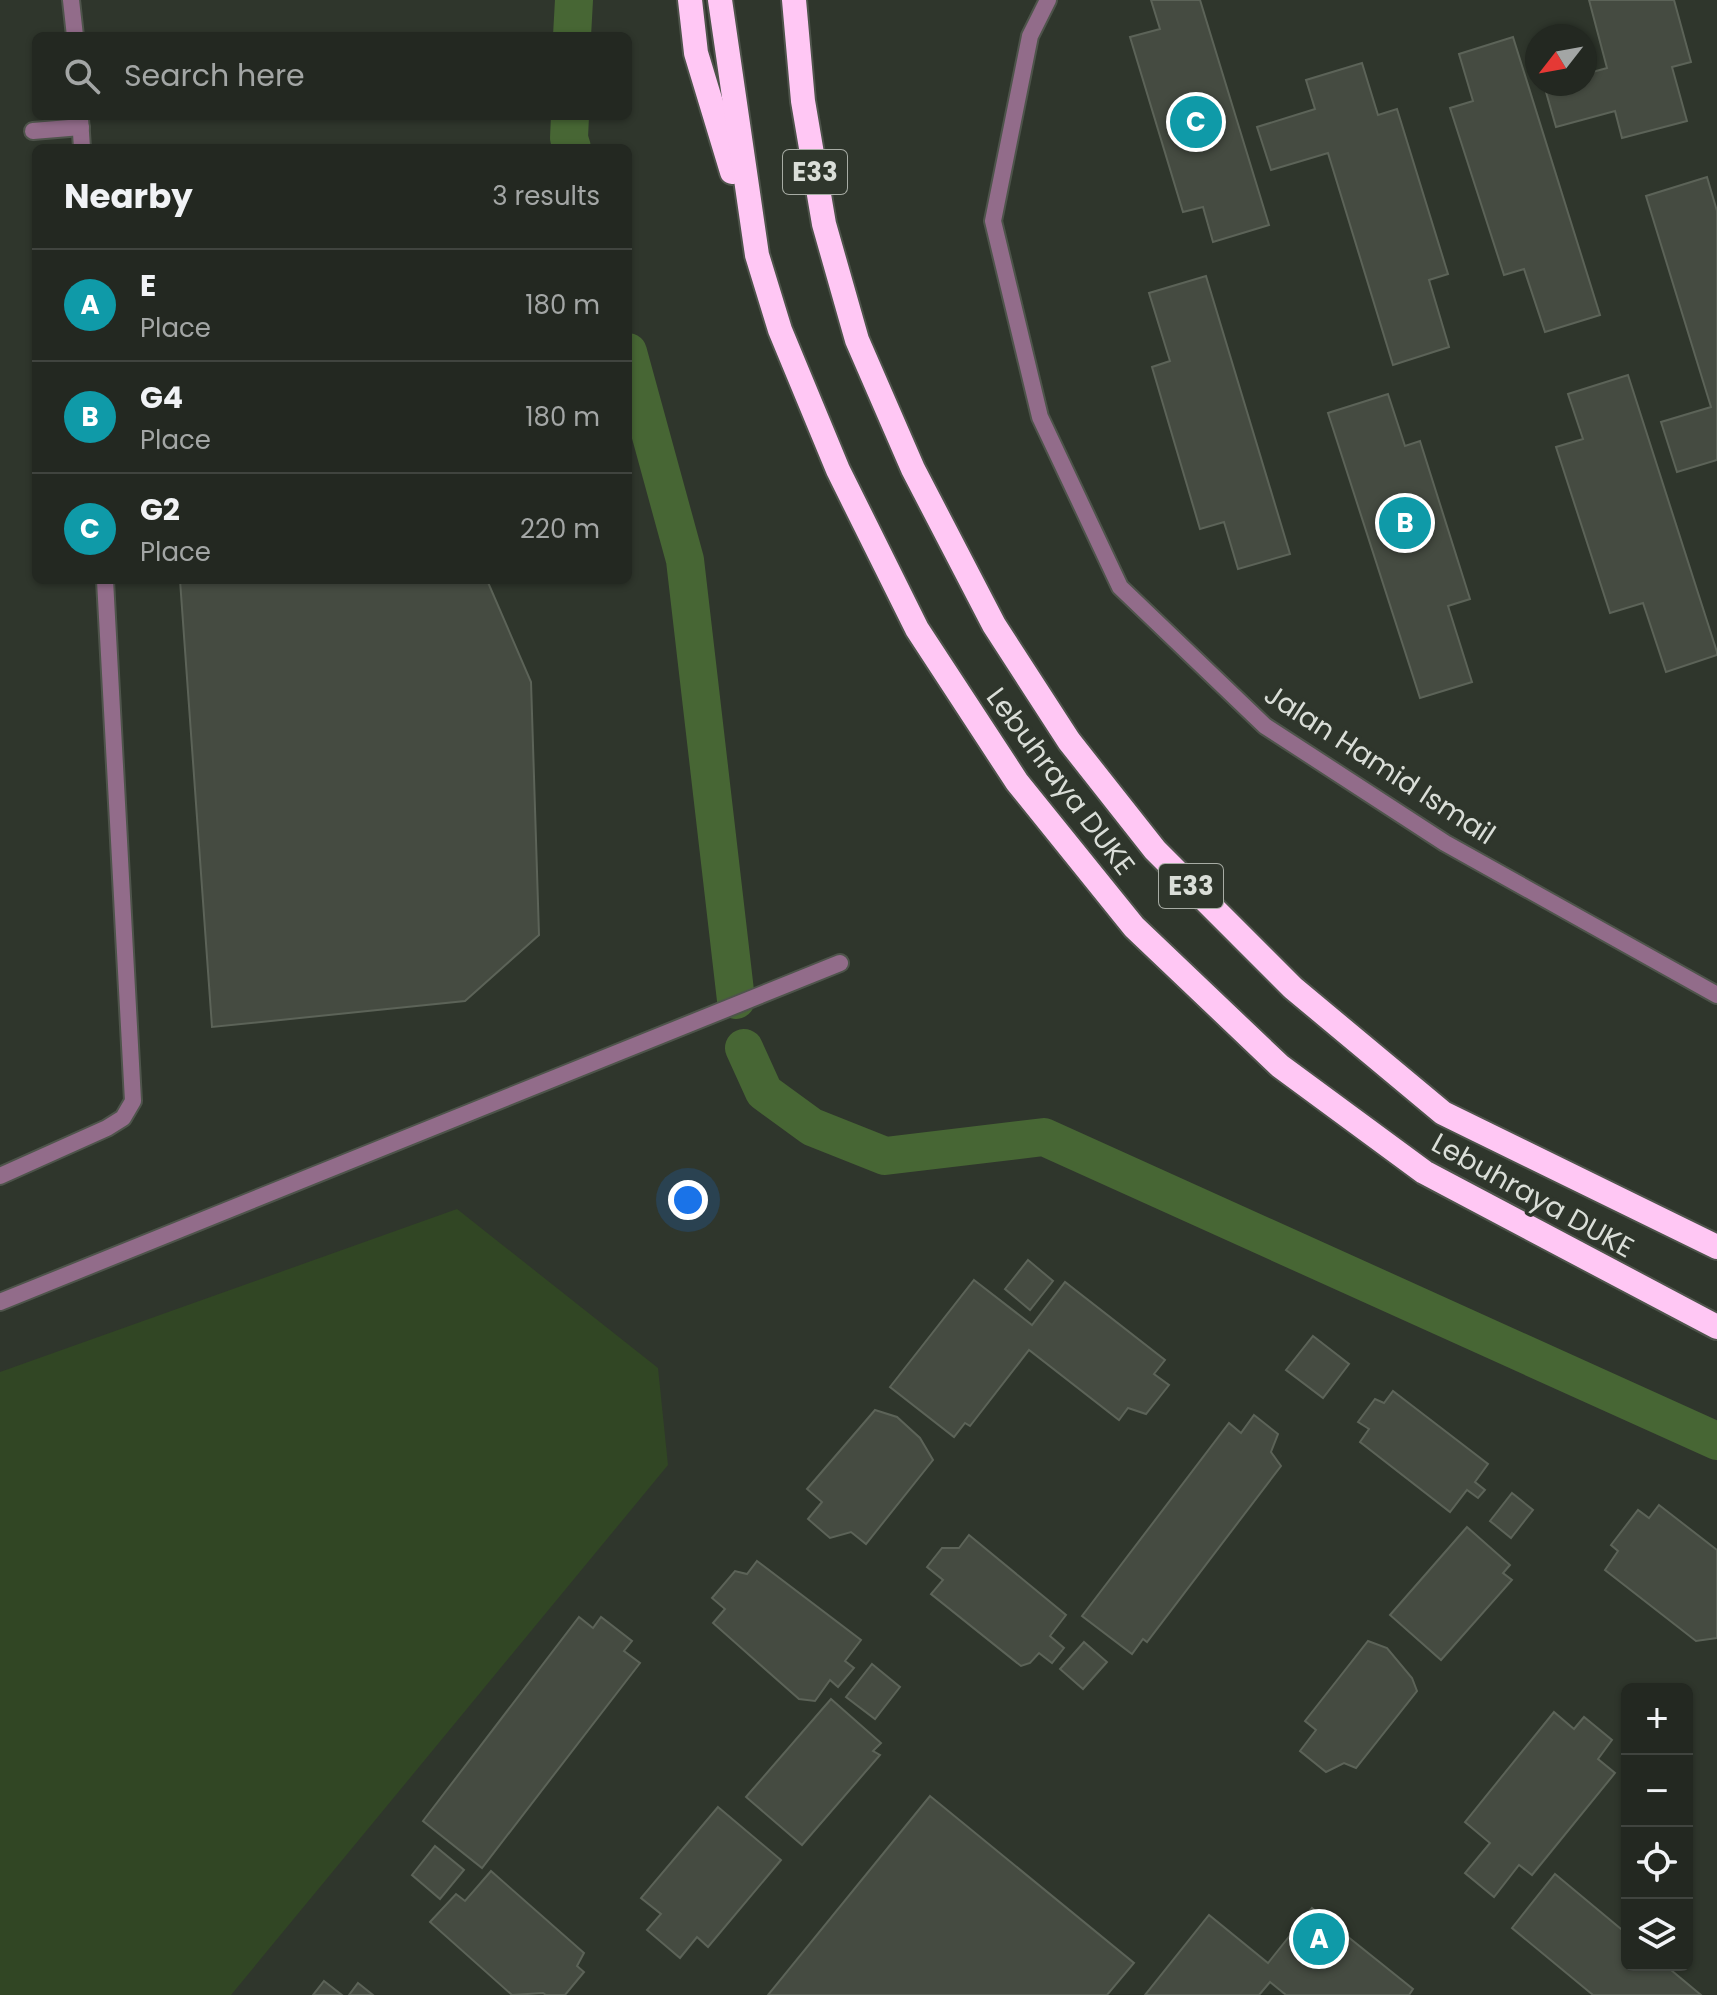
<!DOCTYPE html>
<meta charset="utf-8">
<style>
body{margin:0;font-family:Poppins,sans-serif;background:#2b302a;color:#f1f3f6}
.controls{position:absolute;right:24px;bottom:24px;display:grid;overflow:hidden;border-radius:12px;box-shadow:0 2px 6px #0004}
.controls button{width:72px;height:72px;display:grid;place-items:center;padding:0;border:0;border-bottom:2px solid #40443f;background:#232821;color:#f1f3f6;font:40px sans-serif}
.compass{position:absolute;left:1525px;top:24px;width:72px;height:72px;border-radius:50%;background:#232821;box-shadow:0 2px 6px #0004;rotate:239deg}
.you{position:absolute;left:688px;top:1200px;width:28px;height:28px;margin:-20px;border:6px solid #fff;border-radius:50%;background:#1a73e8;box-shadow:0 0 0 12px #1a73e833}
.badge{display:grid;place-items:center;width:52px;height:52px;border-radius:50%;background:#db2777;color:#fff;font-size:26px;font-weight:700}
.pin{position:absolute;translate:-50% -50%;border:4px solid #fff;box-shadow:0 2px 8px #0006}
.list{margin:0;padding:0;list-style:none}
h2{display:flex;justify-content:space-between;align-items:center;height:104px;margin:0;padding:0 32px;font-size:34px}
h2 small{font-size:26px;font-weight:400;color:#a3a6a5}
.list li{display:grid;grid-template-columns:52px 1fr auto;gap:24px;align-items:center;box-sizing:border-box;height:112px;padding:0 32px;border-top:2px solid #40443f}
.list b{display:block;font-size:30px;white-space:nowrap}
.list p{margin:0;font-size:26px;white-space:nowrap;color:#a3a6a5}
.list em{font-size:26px;font-style:normal;color:#a3a6a5}
.icon{flex:none;width:44px;height:44px;fill:none;stroke:currentColor;stroke-width:2;stroke-linecap:round;stroke-linejoin:round}
.map{position:relative;flex:none;width:1717px;height:1995px;overflow:hidden}
.search{position:absolute;background:#232821;box-shadow:0 2px 6px #0004;left:32px;top:32px;width:600px;height:88px;display:flex;align-items:center;gap:20px;box-sizing:border-box;padding:0 28px;border-radius:12px;color:#a3a6a5;font-size:30px}
.panel{position:absolute;background:#232821;box-shadow:0 2px 6px #0004;left:32px;top:144px;width:600px;height:440px;border-radius:12px}
.map>svg:first-child{display:block}
.green{fill:#314624}
.lines{fill:none;stroke-linecap:round;stroke-linejoin:round}
.canal{stroke:#476634;stroke-width:38}
.building{fill:#454b41;stroke:#5c6358;stroke-width:2}
.lane-casing{stroke:#4e544b;stroke-width:20}
.street-casing{stroke:#4e544b;stroke-width:20}
.highway-casing{stroke:#4e544b;stroke-width:28}
.lane{stroke:#926c8a;stroke-width:16}
.street{stroke:#926c8a;stroke-width:16}
.highway{stroke:#ffc7f4;stroke-width:24}
.labels{text-anchor:middle;stroke-width:7;stroke-linejoin:round;paint-order:stroke}
.shield{fill:#2f362c;stroke:#a7aca4;stroke-width:2}
.shield-label{font-size:26px;font-weight:bold;fill:#daded8}
.street-label{font-size:28px;fill:#daded8;stroke:#2f362c}
</style>
<div class="map">
<svg width="1717" height="1995" viewBox="0 0 1717 1995">
<rect width="100%" height="100%" fill="#2f362c"/>
<polygon class="green" points="457,1209 658,1368 668,1465 231,1995 0,1995 0,1372"/>
<g class="lines">
<g class="canal">
<polyline points="572,36 574,0"/>
<polyline points="570,116 569,138 572,148"/>
<polyline points="628,352 685,560 736,1000"/>
<polyline points="744,1048 764,1092 812,1127 885,1156 1044,1137 1717,1441"/>
</g>
</g>
<g class="building">
<polygon points="1151,0 1200,0 1269,225 1213,242 1203,207 1183,212 1130,37 1160,29"/>
<polygon points="1589,0 1674,0 1691,62 1672,67 1687,121 1622,138 1615,111 1556,127 1544,85 1585,84 1585,74 1607,68"/>
<polygon points="1513,37 1600,315 1545,332 1524,269 1504,275 1450,108 1473,101 1459,54"/>
<polygon points="1362,63 1378,115 1397,109 1448,274 1429,280 1449,347 1393,365 1328,153 1271,170 1257,127 1315,109 1306,80"/>
<polygon points="415,145 416,148 368,148"/>
<polygon points="1707,177 1717,211 1717,460 1677,472 1661,422 1711,407 1646,196"/>
<polygon points="1206,276 1290,554 1238,569 1224,522 1200,529 1152,367 1170,361 1149,293"/>
<polygon points="1628,375 1717,652 1717,655 1666,672 1643,603 1610,613 1556,447 1583,439 1568,394"/>
<polygon points="1388,394 1405,446 1420,441 1470,599 1448,606 1472,682 1420,698 1328,413"/>
<polygon points="180,580 487,580 531,682 539,935 465,1001 212,1027"/>
<polygon points="1028,1260 1053,1281 1030,1310 1005,1289"/>
<polygon points="974,1280 1032,1325 1065,1282 1165,1360 1154,1374 1169,1385 1146,1414 1128,1408 1119,1420 1029,1350 970,1426 965,1423 954,1437 890,1387"/>
<polygon points="1313,1336 1349,1364 1323,1398 1286,1370"/>
<polygon points="1393,1391 1488,1464 1475,1482 1485,1490 1478,1498 1467,1490 1450,1512 1360,1442 1369,1429 1358,1422 1375,1399 1384,1403"/>
<polygon points="875,1410 897,1417 920,1438 933,1460 866,1544 851,1532 830,1538 808,1519 822,1502 807,1489"/>
<polygon points="1254,1415 1278,1434 1271,1452 1281,1466 1147,1642 1143,1639 1132,1654 1082,1616 1229,1423 1241,1433"/>
<polygon points="1512,1493 1533,1510 1511,1538 1490,1521"/>
<polygon points="1659,1505 1717,1550 1717,1638 1696,1641 1605,1570 1618,1551 1611,1545 1638,1510 1649,1518"/>
<polygon points="1467,1527 1510,1565 1503,1573 1512,1580 1441,1660 1390,1615"/>
<polygon points="969,1535 1066,1615 1050,1636 1064,1648 1052,1663 1039,1653 1030,1663 1021,1666 931,1594 943,1580 927,1567 942,1548 959,1548"/>
<polygon points="757,1561 861,1640 845,1661 854,1668 838,1687 830,1680 815,1701 799,1699 713,1623 725,1609 712,1598 735,1571 747,1574"/>
<polygon points="579,1617 593,1628 601,1617 632,1641 624,1651 640,1663 482,1868 423,1821"/>
<polygon points="1368,1641 1387,1648 1412,1678 1417,1691 1356,1768 1344,1763 1326,1772 1300,1751 1316,1730 1305,1721"/>
<polygon points="1084,1642 1107,1662 1083,1689 1060,1669"/>
<polygon points="872,1664 900,1687 875,1719 846,1697"/>
<polygon points="831,1699 881,1743 873,1751 880,1755 802,1845 746,1797"/>
<polygon points="1554,1712 1574,1729 1584,1717 1612,1740 1598,1759 1615,1773 1532,1875 1519,1865 1494,1897 1465,1873 1490,1843 1465,1822"/>
<polygon points="930,1796 1134,1963 1107,1995 768,1995"/>
<polygon points="718,1807 781,1860 708,1947 697,1937 680,1958 647,1930 661,1914 641,1898"/>
<polygon points="435,1846 464,1870 440,1899 412,1875"/>
<polygon points="491,1871 584,1953 577,1966 584,1972 565,1995 546,1995 543,1993 512,1995 430,1922 456,1894 465,1901"/>
<polygon points="1555,1874 1627,1934 1627,1965 1665,1965 1701,1995 1593,1995 1512,1928"/>
<polygon points="1312,1908 1413,1989 1409,1995 1286,1995 1270,1982 1259,1995 1145,1995 1209,1915 1268,1963"/>
<polygon points="324,1981 342,1995 313,1995"/>
<polygon points="358,1983 373,1995 349,1995"/>
</g>
<g class="lines">
<g class="lane-casing">
<g id="lane">
<polyline points="71,0 75,36"/>
<polyline points="80,118 82,148"/>
<polyline points="33,131 81,127"/>
<polyline points="0,1176 107,1128 123,1118 133,1101 105,580"/>
<polyline points="0,1302 840,963"/>
</g>
</g>
<g class="street-casing">
<polyline id="street" points="1048,0 1030,36 993,221 1040,417 1120,587 1265,726 1445,843 1717,995"/>
</g>
<g class="highway-casing">
<g id="highway">
<polyline points="690,0 696,53 732,172"/>
<polyline points="720,0 757,255 780,330 838,470 917,629 1017,782 1134,927 1280,1066 1424,1172 1717,1327"/>
<polyline points="794,0 803,101 824,224 857,340 913,469 994,625 1069,741 1155,850 1293,988 1443,1113 1717,1247"/>
</g>
</g>
<use href="#lane" class="lane"/>
<use href="#street" class="street"/>
<use href="#highway" class="highway"/>
</g>
<g class="labels">
<g class="shield">
<rect x="783" y="150" width="64" height="44" rx="6"/>
<rect x="1159" y="864" width="64" height="44" rx="6"/>
</g>
<g class="shield-label">
<text x="815" y="181">E33</text>
<text x="1191" y="895">E33</text>
</g>
<g class="street-label">
<text transform="translate(1380 764) rotate(33)" y="10">Jalan Hamid Ismail</text>
<text transform="translate(1061 781) rotate(53)" y="10">Lebuhraya DUKE</text>
<text transform="translate(1533 1195) rotate(29)" y="10">Lebuhraya DUKE</text>
</g>
</g>
</svg>
<div class="controls">
<button>+</button>
<button>−</button>
<button><svg class="icon" aria-label="locate" viewBox="0 0 24 24"><circle cx="12" cy="12" r="6"/><path d="M12 2v4M12 18v4M2 12h4M18 12h4"/></svg></button>
<button><svg class="icon" aria-label="layers" viewBox="0 0 24 24"><path d="M12 4l9 5-9 5-9-5zM3 14l9 5 9-5"/></svg></button>
</div>
<svg class="compass" viewBox="-18 -18 36 36"><path d="M0-13l5 13h-10z" fill="#e53935"/><path d="M0 13l5-13h-10z" fill="#a3a6a5"/></svg>
<div class="you"></div>
<div class="pin badge" style="left:1319px;top:1939px;background:#0f9aa8">A</div>
<div class="pin badge" style="left:1405px;top:523px;background:#0f9aa8">B</div>
<div class="pin badge" style="left:1196px;top:122px;background:#0f9aa8">C</div>
<div class="search"><svg class="icon" aria-label="search" viewBox="0 0 24 24"><circle cx="10" cy="10" r="6"/><path d="M15 15l6 6"/></svg>Search here</div>
<section class="panel">
<h2>Nearby<small>3 results</small></h2>
<ul class="list">
<li><span class="badge" style="background:#0f9aa8">A</span><div><b>E</b><p>Place</p></div><em>180 m</em></li>
<li><span class="badge" style="background:#0f9aa8">B</span><div><b>G4</b><p>Place</p></div><em>180 m</em></li>
<li><span class="badge" style="background:#0f9aa8">C</span><div><b>G2</b><p>Place</p></div><em>220 m</em></li>
</ul>
</section>
</div>
